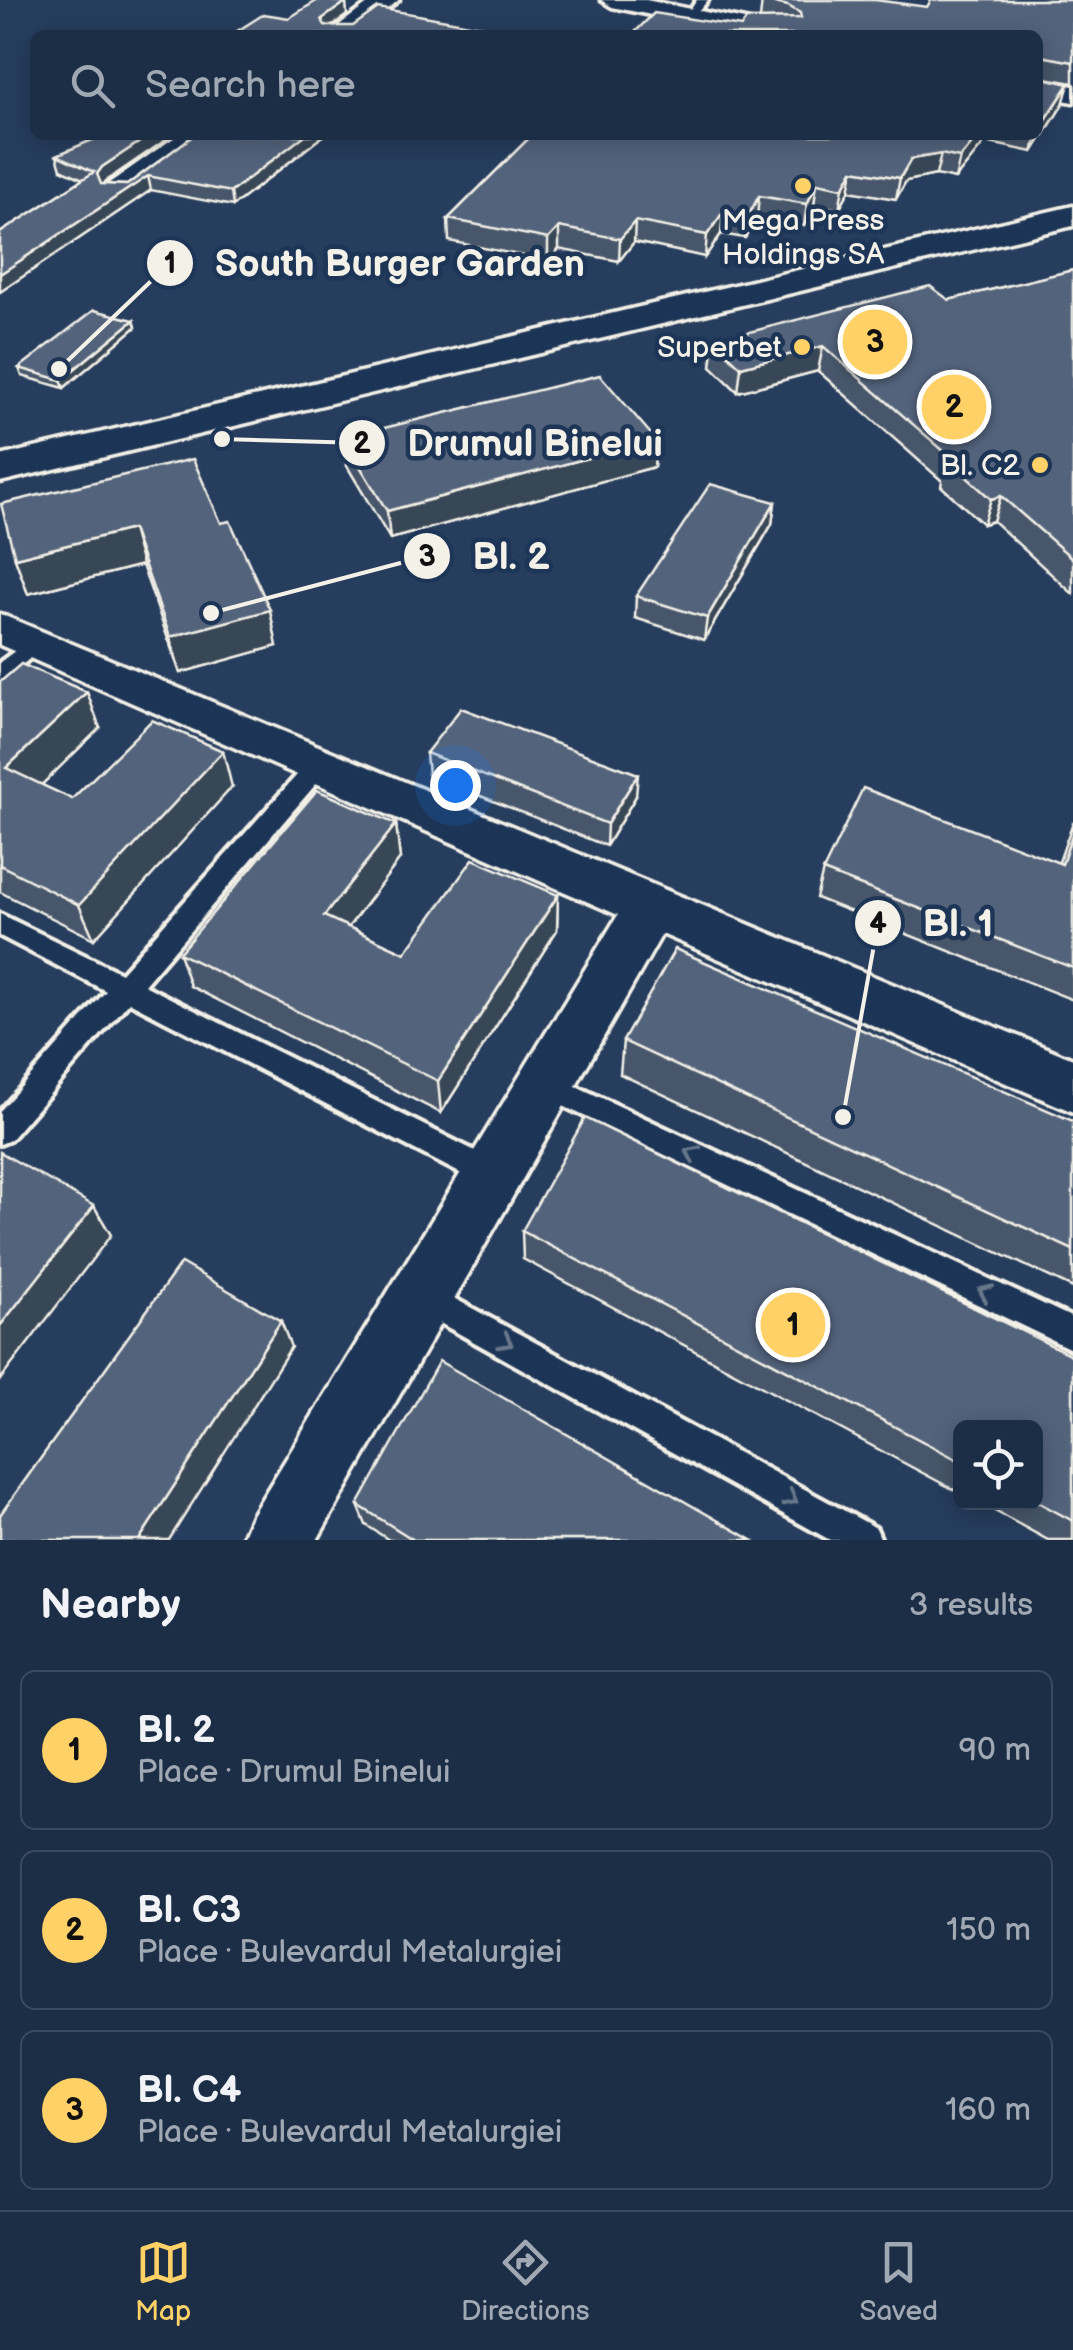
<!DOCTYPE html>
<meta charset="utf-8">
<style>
body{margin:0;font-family:"Balsamiq Sans",sans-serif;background:#25364d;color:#f1f3f6}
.controls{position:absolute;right:30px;bottom:30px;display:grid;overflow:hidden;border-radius:15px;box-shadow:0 5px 25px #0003}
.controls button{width:90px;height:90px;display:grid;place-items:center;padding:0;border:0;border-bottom:2px solid #3a4a5f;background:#1c2e46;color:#f1f3f6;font:50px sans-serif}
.you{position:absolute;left:455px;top:785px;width:35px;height:35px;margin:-25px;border:8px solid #fff;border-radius:50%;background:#1a73e8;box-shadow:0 0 0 15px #1a73e833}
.badge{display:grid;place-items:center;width:65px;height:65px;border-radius:50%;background:#ffd166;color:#111;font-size:32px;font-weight:700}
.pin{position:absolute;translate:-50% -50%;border:5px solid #fff;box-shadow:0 2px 10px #0006}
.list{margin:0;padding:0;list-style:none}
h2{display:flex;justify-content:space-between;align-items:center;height:130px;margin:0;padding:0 40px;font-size:42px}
h2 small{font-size:32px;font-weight:400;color:#a0a8b3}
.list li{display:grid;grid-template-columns:65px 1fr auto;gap:30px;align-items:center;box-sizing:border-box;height:160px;margin:0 20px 20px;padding:0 20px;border:2px solid #3a4a5f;border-radius:15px}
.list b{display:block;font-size:38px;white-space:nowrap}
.list p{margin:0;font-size:32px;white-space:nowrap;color:#a0a8b3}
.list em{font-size:32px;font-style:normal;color:#a0a8b3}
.icon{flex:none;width:55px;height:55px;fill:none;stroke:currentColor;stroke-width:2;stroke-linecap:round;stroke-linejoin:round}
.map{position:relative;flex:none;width:1073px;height:1540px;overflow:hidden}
.search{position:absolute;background:#1c2e46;box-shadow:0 5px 25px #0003;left:30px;right:30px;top:30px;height:110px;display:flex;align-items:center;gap:25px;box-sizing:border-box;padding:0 35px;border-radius:15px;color:#a0a8b3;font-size:38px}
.sheet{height:670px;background:#1c2e46}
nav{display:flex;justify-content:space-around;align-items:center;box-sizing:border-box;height:140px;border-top:2px solid #3a4a5f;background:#1c2e46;font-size:28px;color:#a0a8b3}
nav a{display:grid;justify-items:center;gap:5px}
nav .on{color:#ffd166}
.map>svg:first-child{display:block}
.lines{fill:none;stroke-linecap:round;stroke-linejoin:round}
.service-casing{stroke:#f4f1e8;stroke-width:8}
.minor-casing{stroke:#f4f1e8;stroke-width:7}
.secondary-casing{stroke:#f4f1e8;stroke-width:7}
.service{fill:#1d3557;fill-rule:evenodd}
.minor{fill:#1d3557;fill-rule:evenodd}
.secondary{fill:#1d3557;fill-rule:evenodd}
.wall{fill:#47566a;stroke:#f4f1e8;stroke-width:2.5}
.shaded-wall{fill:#394656;stroke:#f4f1e8;stroke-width:2.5}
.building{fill:#52647b;stroke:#f4f1e8;stroke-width:2.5}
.oneway{stroke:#68778a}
.poi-dot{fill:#ffd166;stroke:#1d3557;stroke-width:4}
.labels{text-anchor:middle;stroke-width:9;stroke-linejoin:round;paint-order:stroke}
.far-poi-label{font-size:30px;fill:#f4f1e8;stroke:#1d3557;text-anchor:end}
.leader{fill:none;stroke:#f4f1e8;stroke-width:4}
.callout-dot{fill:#f4f1e8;stroke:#1d3557;stroke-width:4}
.mark-label{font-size:30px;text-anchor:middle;font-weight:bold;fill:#111}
.callout-label{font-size:38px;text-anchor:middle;font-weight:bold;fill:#f4f1e8;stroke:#1d3557;stroke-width:9;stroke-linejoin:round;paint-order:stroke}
</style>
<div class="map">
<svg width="1073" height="1540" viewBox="0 0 1073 1540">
<rect width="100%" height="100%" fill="#263d5d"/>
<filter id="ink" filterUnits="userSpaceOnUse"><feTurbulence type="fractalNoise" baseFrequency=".01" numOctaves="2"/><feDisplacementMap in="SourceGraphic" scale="20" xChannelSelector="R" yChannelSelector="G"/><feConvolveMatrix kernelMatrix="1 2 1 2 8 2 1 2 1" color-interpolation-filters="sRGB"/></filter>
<g filter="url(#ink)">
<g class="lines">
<g class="service-casing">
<g id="service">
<polygon points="697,0 708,0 693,18 685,18"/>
<polygon points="35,636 42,638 45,643 42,648 7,678 0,680 0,662"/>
<polygon points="320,756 328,758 331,764 328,770 144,985 503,1165 507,1175 503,1185 493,1189 483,1185 129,1002 10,1140 0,1144 0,1111 106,991 0,936 0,914 121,973 312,758"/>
<polygon points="546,1072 1073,1318 1073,1350 536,1093 532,1084 536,1075"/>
<polygon points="424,1282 876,1528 881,1540 830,1540 413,1308 409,1297 413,1286"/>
</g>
</g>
<g class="minor-casing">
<g id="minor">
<polygon points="373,0 399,0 354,35 326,35"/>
<polygon points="601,0 646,0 784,28 796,35 749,35 612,7"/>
<polygon points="1038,79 1073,86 1073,102 1038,95"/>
<polygon points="178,135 210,135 128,196 108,196 104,190 108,184"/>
<polygon points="0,614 1073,1059 1073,1112 662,934 317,1540 241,1540 252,1515 618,915 0,645"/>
</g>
</g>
<g class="secondary-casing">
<polygon id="secondary" points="1073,206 1073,226 0,482 0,456"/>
</g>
<use href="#service" class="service"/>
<use href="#minor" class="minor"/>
<use href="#secondary" class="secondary"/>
</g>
<g class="wall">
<polygon points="762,0 927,7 1073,0 1073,83 1040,77 1063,104 1033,152 985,142 955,179 936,175 906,181 896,199 849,191 839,209 814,205 804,226 757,217 745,238 721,234 705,257 634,242 619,261 559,249 548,261 449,241 448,219 532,135 1038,135 1038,35 741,27 760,19"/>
<polygon points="104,135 106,181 104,184 127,185 194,135 324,135 233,206 151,190 0,292 0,233 83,179 61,169 57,155"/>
<polygon points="1073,270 1073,594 993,521 983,524 941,486 942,481 818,371 738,392 711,366 714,341 949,300"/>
<polygon points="134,320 136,327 64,388 22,376 19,368"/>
<polygon points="343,438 656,440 654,467 390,539 347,466"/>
<polygon points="775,502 772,524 704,640 635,618 636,596"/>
<polygon points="221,523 277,646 180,673 142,565 28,594 15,558"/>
<polygon points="0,682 100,728 41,785 72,799 232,787 94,939 0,892"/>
<polygon points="426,753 636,796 606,846 428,775"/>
<polygon points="1073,822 1073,1000 816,898 823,871 1059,862"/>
<polygon points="396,824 400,859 348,927 405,953 558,895 557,930 441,1113 190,986 179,953"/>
<polygon points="623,1041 1073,1121 1073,1288 620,1074"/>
<polygon points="522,1231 1073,1356 1073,1540 1048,1540 978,1502 1036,1502 1036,1428 960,1428 960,1493 523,1259"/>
<polygon points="358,1505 752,1540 389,1540 366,1525"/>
</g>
<g class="shaded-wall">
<polygon points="346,2 347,15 324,32 322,19"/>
<polygon points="481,26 481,35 469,35"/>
<polygon points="1069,84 1063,104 1033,152 1038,132"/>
<polygon points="150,135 173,135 106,181 101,188 97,174 102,167"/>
<polygon points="305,135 324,135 233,206 231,192"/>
<polygon points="979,135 987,135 985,142 955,179 960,158"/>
<polygon points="941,154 936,175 906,181 896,199 900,178 911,159"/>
<polygon points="853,170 849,191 839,209 843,188"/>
<polygon points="148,176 151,190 0,292 0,274"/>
<polygon points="817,183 814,205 804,226 807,204"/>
<polygon points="759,196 757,217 745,238 748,216"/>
<polygon points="723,212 721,234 705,257 707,235"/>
<polygon points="635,221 634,242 619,261 620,239"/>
<polygon points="559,227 559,249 548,261 548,239"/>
<polygon points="134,320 136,327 64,388 61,380"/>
<polygon points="823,346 818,371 738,392 741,367"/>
<polygon points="656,440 654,467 390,539 387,511"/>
<polygon points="1001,496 993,521 983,524 991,499"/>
<polygon points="775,502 772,524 704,640 707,618"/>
<polygon points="132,529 142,565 28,594 15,558"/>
<polygon points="270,610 277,646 180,673 170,637"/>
<polygon points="87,692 100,728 22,804 6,768"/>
<polygon points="223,751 232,787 94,939 79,905"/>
<polygon points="638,774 636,796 606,846 607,824"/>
<polygon points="396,824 400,859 331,950 324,916"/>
<polygon points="558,895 557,930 441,1113 438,1081"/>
<polygon points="94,1206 111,1235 0,1380 0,1326"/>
<polygon points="281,1321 291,1347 169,1540 139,1540"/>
</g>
<g class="building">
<polygon points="318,0 346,2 322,19 325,26 353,26 378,8 481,26 469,35 231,35 264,14 289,18"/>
<polygon points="762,0 875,0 927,7 931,0 1073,0 1073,62 1041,56 1040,77 1069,84 1038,131 1038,35 632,35 654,13 741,27 747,19 801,18 800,13 788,6"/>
<polygon points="104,135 150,135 102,167 97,174 101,184 127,185 194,135 305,135 231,192 148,176 0,274 0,233 94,172 57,155"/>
<polygon points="532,135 979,135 960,158 941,154 911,159 900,178 853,170 843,188 817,183 807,204 759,196 748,216 723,212 707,235 635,221 620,239 559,227 548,239 448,219"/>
<polygon points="1073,270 1073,559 1001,496 991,499 948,460 953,459 823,346 741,367 714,341 930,286 949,300"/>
<polygon points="94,310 134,320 61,380 19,368"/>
<polygon points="600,375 656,440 387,511 343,438"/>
<polygon points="193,459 221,523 230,521 270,610 170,637 132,529 15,558 1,504"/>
<polygon points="710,484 775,502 707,618 636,596"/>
<polygon points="21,664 87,692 6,768 72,799 152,720 223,751 79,905 0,865 0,682"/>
<polygon points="461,708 638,774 607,824 426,753"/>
<polygon points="863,788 1062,864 1073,832 1073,968 823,871"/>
<polygon points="317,790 396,824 324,916 405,953 473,859 558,895 438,1081 179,953"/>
<polygon points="675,949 1073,1121 1073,1250 623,1041"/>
<polygon points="585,1118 1073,1356 1073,1521 1036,1501 1036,1428 960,1428 960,1461 522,1231"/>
<polygon points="0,1152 94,1206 0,1326"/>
<polygon points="181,1263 281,1321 139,1540 0,1540 0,1515"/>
<polygon points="439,1361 752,1540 414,1540 358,1505"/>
</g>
<defs><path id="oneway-chevron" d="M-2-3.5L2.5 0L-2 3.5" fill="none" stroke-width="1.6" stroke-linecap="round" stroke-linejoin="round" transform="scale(2.5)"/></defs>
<g class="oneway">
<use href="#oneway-chevron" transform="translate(692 1153) rotate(-155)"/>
<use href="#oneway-chevron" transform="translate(985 1292) rotate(-155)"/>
<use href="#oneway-chevron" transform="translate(506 1342) rotate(29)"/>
<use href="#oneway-chevron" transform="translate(791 1499) rotate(29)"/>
</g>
</g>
<g class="poi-dot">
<circle cx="803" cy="186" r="10"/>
<circle cx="802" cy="347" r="10"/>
<circle cx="1040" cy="465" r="10"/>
</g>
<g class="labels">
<g class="far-poi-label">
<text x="803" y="230" text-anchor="middle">Mega Press<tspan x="803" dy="34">Holdings SA</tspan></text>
<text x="782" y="357">Superbet</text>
<text x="1020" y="475">Bl. C2</text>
</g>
</g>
<path class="leader" d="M59 369L170 263M222 439L362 443M211 613L427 556M843 1117L878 923"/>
<g class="callout-dot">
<circle cx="59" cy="369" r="10"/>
<circle cx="222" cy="439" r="10"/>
<circle cx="211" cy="613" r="10"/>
<circle cx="843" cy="1117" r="10"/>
<circle cx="170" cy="263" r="25"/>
<circle cx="362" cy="443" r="25"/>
<circle cx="427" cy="556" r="25"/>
<circle cx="878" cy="923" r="25"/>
</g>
<g class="mark-label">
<text x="170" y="273">1</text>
<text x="362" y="453">2</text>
<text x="427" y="566">3</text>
<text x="878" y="933">4</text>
</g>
<g class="callout-label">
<text x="400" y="276">South Burger Garden</text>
<text x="535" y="456">Drumul Binelui</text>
<text x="511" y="569">Bl. 2</text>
<text x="958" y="936">Bl. 1</text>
</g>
</svg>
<div class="controls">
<button><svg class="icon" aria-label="locate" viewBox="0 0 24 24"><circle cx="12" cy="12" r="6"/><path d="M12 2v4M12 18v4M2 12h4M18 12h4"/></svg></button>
</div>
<div class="you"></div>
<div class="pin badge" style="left:793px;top:1325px">1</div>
<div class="pin badge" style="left:954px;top:407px">2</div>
<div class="pin badge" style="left:875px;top:342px">3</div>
<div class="search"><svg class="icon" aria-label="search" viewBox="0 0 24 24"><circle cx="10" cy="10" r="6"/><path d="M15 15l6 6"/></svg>Search here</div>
</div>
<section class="sheet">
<h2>Nearby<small>3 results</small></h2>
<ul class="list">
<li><span class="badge">1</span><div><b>Bl. 2</b><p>Place · Drumul Binelui</p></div><em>90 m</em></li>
<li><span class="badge">2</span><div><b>Bl. C3</b><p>Place · Bulevardul Metalurgiei</p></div><em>150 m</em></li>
<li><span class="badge">3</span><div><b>Bl. C4</b><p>Place · Bulevardul Metalurgiei</p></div><em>160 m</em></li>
</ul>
</section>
<nav>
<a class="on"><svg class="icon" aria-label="map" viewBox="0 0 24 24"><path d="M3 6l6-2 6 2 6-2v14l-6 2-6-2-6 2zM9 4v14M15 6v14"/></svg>Map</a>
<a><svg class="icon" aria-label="directions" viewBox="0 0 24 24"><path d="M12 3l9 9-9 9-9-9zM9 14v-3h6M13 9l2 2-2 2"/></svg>Directions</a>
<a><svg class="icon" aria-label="saved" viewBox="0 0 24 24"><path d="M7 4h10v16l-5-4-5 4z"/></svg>Saved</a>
</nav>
